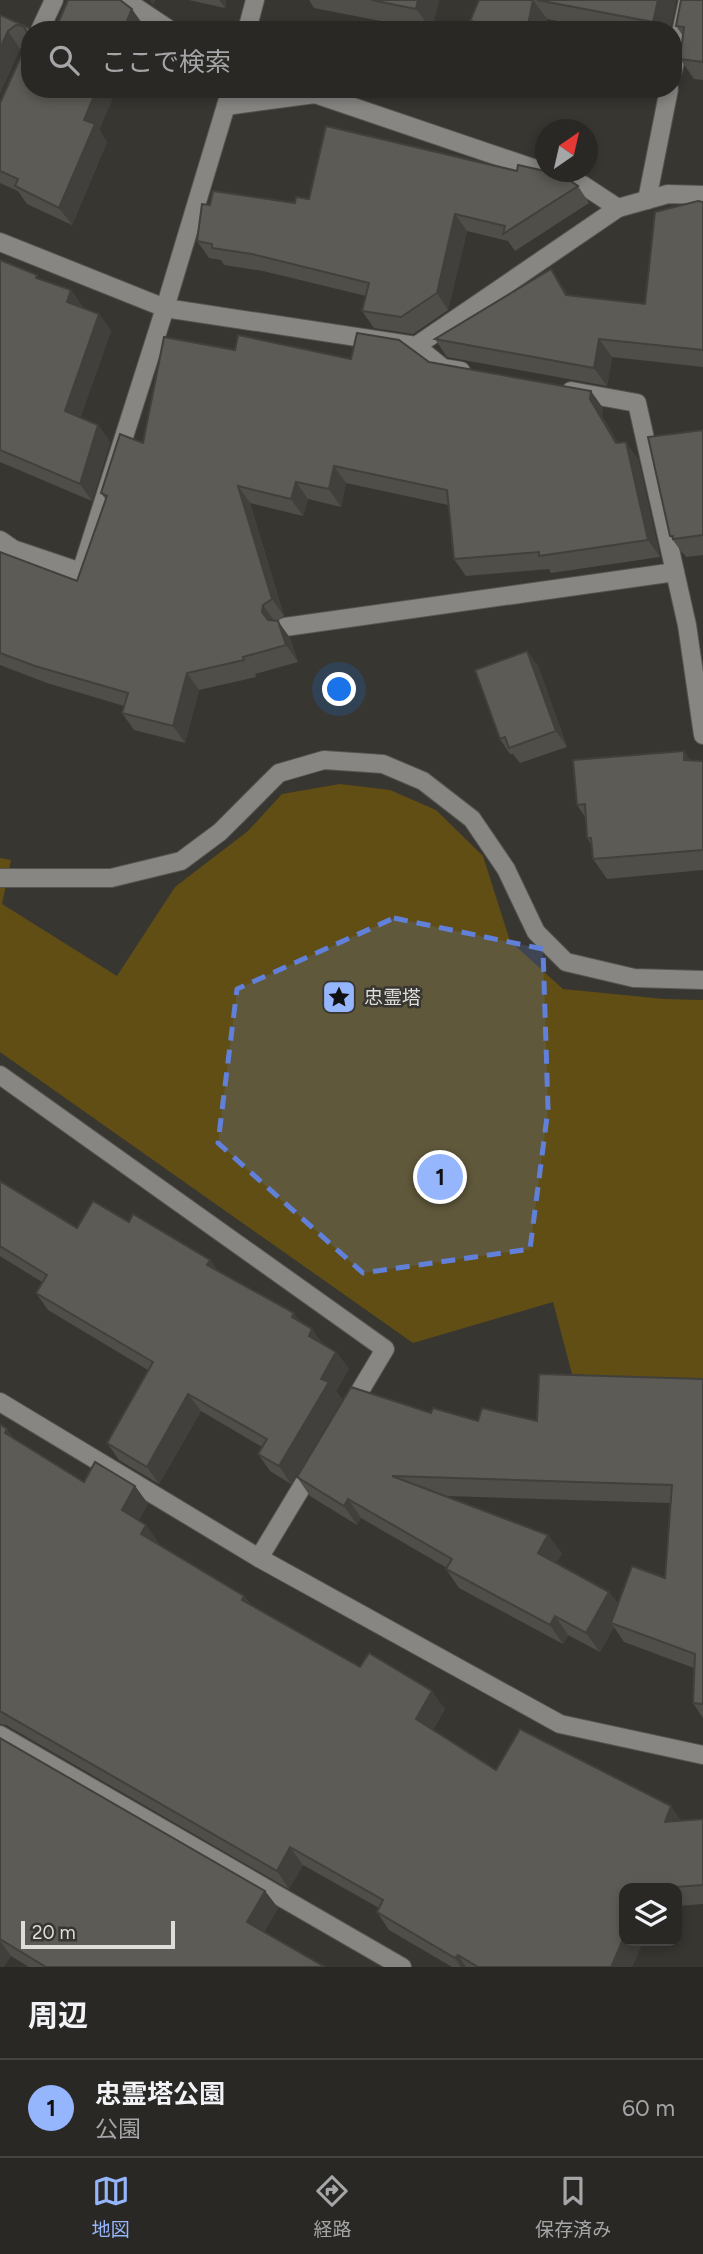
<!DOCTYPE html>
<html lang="ja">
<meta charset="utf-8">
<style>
body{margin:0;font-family:Figtree,"Noto Sans JP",sans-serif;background:#32302d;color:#f1f3f6}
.controls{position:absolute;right:21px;bottom:21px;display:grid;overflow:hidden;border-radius:14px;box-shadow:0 4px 10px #0003}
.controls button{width:63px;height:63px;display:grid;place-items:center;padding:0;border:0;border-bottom:2px solid #464442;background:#2a2825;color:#f1f3f6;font:35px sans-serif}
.compass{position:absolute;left:535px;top:119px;width:63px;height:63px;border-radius:50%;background:#2a2825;box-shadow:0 4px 10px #0003;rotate:34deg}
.scale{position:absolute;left:21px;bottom:18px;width:154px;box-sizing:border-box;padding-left:7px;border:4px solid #dfddda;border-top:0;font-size:19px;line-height:24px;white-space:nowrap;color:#dfddda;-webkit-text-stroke:5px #383631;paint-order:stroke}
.you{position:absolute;left:340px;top:690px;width:24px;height:24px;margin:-18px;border:5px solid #fff;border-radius:50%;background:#1a73e8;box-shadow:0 0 0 10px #1a73e833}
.badge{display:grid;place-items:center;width:46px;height:46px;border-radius:50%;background:#95b6fd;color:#111;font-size:23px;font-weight:700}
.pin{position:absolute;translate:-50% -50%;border:4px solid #fff;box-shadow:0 2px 7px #0006}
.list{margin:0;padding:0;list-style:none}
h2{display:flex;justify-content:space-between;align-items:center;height:91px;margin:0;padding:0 28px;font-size:30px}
h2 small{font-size:23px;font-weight:400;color:#a5a6a7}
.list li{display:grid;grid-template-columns:46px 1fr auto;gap:21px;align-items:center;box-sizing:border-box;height:98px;padding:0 28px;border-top:2px solid #464442}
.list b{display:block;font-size:26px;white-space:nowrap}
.list p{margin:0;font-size:23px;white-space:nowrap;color:#a5a6a7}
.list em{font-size:23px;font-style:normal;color:#a5a6a7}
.icon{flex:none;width:38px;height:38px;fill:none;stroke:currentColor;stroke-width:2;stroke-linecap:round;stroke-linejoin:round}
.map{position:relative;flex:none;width:703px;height:1967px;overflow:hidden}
.search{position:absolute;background:#2a2825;box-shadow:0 4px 10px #0003;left:21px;right:21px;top:21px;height:77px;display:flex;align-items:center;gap:18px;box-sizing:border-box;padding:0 24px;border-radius:28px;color:#a5a6a7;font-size:26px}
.sheet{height:189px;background:#2a2825}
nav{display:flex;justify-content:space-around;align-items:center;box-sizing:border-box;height:98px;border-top:2px solid #464442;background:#2a2825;font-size:19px;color:#a5a6a7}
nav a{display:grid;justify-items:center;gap:4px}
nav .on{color:#95b6fd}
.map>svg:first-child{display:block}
.green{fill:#614e15}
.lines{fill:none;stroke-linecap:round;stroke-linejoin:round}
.minor-casing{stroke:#56544f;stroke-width:20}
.minor{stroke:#878683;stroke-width:18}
.wall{fill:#504e49;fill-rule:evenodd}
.shaded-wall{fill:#41403c}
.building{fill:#5d5b55;stroke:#41403c;stroke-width:2}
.marked{fill:#6180d9;fill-opacity:0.2;stroke:#6180d9;stroke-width:5;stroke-dasharray:14 9;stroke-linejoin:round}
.labels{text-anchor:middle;stroke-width:5;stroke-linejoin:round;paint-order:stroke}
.poi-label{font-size:19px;fill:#dfddda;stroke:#383631;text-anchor:start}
</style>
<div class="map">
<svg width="703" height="1967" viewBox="0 0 703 1967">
<rect width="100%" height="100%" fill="#383631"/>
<polygon class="green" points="340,784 390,790 436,810 483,856 510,941 563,989 664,999 703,1000 703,1383 572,1374 553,1302 413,1343 0,1052 0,858 11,860 2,904 117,976 175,887 248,831 282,794"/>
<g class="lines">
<g class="minor-casing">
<g id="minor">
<polyline points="125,0 170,30"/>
<polyline points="40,30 54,0"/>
<polyline points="247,30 255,0"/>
<polyline points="673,71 688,0"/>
<polyline points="226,106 315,94 583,185 618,208"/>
<polyline points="647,200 669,89"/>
<polyline points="0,242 165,308 416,346 618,208 668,194 703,195"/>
<polyline points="416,346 443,368 461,371"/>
<polyline points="571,391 637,403 687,625 703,735"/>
<polyline points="0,540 13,549 81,572 165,308 231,89"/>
<polyline points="285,627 675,572"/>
<polyline points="0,878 111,878 181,861 220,832 279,773 324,760 383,764 423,781 472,819 506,869 536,932 566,962 634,978 703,980"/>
<polyline points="0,1075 385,1349 348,1411"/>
<polyline points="0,1402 259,1558 560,1724 703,1755"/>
<polyline points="259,1558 315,1465"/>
<polyline points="0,1735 402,1967"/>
</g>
</g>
<use href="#minor" class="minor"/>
</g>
<g class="wall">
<polygon points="189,0 226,0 225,8"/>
<polygon points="309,0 439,0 432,30 427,30 314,8"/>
<polygon points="479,0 676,0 670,30 603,30 547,19 545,30 477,30 470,21"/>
<polygon points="703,0 703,80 694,79 680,59 683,36 676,26"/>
<polygon points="0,15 34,30 107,142 72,225 27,204 18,191 0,183 0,103 27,44 20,49 0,93"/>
<polygon points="578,186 589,203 515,251 508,241 467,231 448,310 413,334 374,328 362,311 366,296 263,271 224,265 221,260 209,258 197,241 210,205 295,203 309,199"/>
<polygon points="703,202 703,367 612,357 607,386 447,357 435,339 563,287 568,296 645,304"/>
<polygon points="0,260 39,279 71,290 83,307 83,308 99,314 111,331 80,418 98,425 110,442 92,501 0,462"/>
<polygon points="235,350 351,359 429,362 603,408 602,416 618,443 638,459 660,557 551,573 549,569 466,576 454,559 448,505 346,483 341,507 308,499 303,516 250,503 284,616 277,621 290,638 298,662 255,674 256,677 199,690 185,743 134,730 122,713 124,706 47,683 0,665 0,552 77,581 106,500 101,493 143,443"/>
<polygon points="703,430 703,555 686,557 684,554 683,554 670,536"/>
<polygon points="527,651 538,666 567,747 520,763 513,754 510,754 500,739"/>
<polygon points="684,751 690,760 703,761 703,870 607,879 593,859 592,845 587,838 586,818 577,805"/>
<polygon points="0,1181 77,1228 129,1222 210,1260 218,1271 301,1323 323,1344 336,1352 349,1369 336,1391 342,1399 291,1484 270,1471 258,1454 262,1447 201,1411 159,1484 119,1460 107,1443 148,1370 48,1310 36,1293 42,1282 0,1256"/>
<path d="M 703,1379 L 703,1718 L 693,1703 L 694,1668 L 624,1642 L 614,1627 L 600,1652 L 568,1635 L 563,1644 L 459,1588 L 446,1569 L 447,1568 L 361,1518 L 357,1525 L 310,1496 L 297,1477 L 431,1413 L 478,1421 L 537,1421 ZM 446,1496 L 670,1503 L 665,1578 L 618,1604 L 609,1592 L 556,1563 L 562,1554 L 548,1535 Z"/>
<polygon points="0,1424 15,1439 84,1482 135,1486 148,1504 138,1521 146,1525 158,1544 244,1596 252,1606 360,1667 445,1709 433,1729 496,1770 681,1821 703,1819 703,1904 677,1906 677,1888 624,1888 643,1941 632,1967 452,1967 389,1930 377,1912 379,1908 303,1865 289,1889 6,1725 0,1724"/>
<polygon points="0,1738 265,1891 278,1908 264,1932 325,1967 29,1967 11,1956 0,1967"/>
</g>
<g class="shaded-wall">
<polygon points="150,0 156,0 153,5"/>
<polygon points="219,0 226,0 225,8"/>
<polygon points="418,0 439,0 432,30 416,9"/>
<polygon points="533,0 547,19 545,30 527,30"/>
<polygon points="658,0 676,0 670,30 659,30 653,22"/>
<polygon points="132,9 144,26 143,30 123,30"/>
<polygon points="8,31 20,49 0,93 0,48"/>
<polygon points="97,89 117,89 99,131 107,142 72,225 59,208 84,120"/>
<polygon points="455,214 467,231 448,310 437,293"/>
<polygon points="551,269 563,287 579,314 566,295"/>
<polygon points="71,290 83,307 79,319 67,302"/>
<polygon points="99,314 111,331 77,428 65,411"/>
<polygon points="599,339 612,357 607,386 594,368"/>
<polygon points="591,391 603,408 602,416 628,460 616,443 590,399"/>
<polygon points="98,425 110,442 92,501 80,484"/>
<polygon points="626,442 638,459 660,557 648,540"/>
<polygon points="334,466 346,483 341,507 329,489"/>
<polygon points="296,482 308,499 303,516 291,499"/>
<polygon points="238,486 250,503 284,616 272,599"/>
<polygon points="263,605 275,622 274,629 262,612"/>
<polygon points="278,621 290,638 298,662 286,645"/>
<polygon points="527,651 538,666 567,747 556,731"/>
<polygon points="187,673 199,690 185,743 173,726"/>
<polygon points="684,751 697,770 684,760"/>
<polygon points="210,1260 222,1277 207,1265"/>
<polygon points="294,1313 306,1330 292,1317"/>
<polygon points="312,1329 325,1347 309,1336"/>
<polygon points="336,1352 349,1369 336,1391 342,1399 291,1484 279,1466 321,1379"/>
<polygon points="188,1394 201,1411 159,1484 147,1467"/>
<polygon points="7,1429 20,1446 5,1433"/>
<polygon points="135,1486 148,1504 134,1528 122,1510"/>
<polygon points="348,1499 361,1518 357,1525 344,1506"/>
<polygon points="146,1525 159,1543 154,1552 141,1534"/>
<polygon points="548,1535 562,1554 551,1572 538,1553"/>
<polygon points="609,1592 622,1611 611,1623 614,1627 600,1652 586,1633"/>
<polygon points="244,1596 257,1614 242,1600"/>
<polygon points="555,1616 568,1635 563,1644 550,1625"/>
<polygon points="432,1691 445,1709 428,1736 416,1719"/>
<polygon points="671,1806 683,1824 665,1822"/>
<polygon points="290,1847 303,1865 289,1889 277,1871"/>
<polygon points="265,1891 278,1908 260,1940 247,1922"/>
<polygon points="624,1937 624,1941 643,1941 632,1967 613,1967 612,1965"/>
<polygon points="0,1941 11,1956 4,1967 0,1967"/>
<polygon points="458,1955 466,1967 461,1967 455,1958"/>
</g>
<g class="building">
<polygon points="68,0 120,0 132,9 123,30 55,30"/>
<polygon points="371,0 418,0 416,9"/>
<polygon points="479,0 533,0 527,30 519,30 470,21"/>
<polygon points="537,0 658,0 653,22"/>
<polygon points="681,0 703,0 703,62 680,59 684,27 676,26"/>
<polygon points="0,15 34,30 30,30 30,89 97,89 84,120 95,124 59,208 15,186 18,179 0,171 0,103 28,41 29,35 23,26 16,25 8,31 0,48"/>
<polygon points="326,126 517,171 518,165 545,171 566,178 578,186 503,234 505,226 455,214 437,293 401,317 362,311 369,283 252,254 212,248 212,244 197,241 202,204 210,205 213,191 295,203 296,197 309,199"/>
<polygon points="698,201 703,202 703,350 599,339 594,368 435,339 551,269 566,295 645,304 655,212"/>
<polygon points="0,260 37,275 36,278 71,290 67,302 99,314 65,411 98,425 80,484 0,450"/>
<polygon points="357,333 399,340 429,362 591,391 590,399 616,443 626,442 648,540 539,556 539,552 454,559 447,490 334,466 329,489 296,482 291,499 238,486 272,599 263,605 262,612 268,620 278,621 286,645 243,657 244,660 187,673 173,726 122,713 128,693 35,666 0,653 0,552 77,581 107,496 101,493 120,434 143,443 164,337 235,350 238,335 351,359"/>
<polygon points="703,430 703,535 673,539 673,536 670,536 648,437"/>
<polygon points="527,651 556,731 509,748 505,737 500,739 475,670"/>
<polygon points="684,751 684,760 703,761 703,850 593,859 591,838 587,838 585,804 577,805 573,760"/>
<polygon points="0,1181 77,1228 93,1201 129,1222 133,1214 210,1260 207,1265 294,1313 292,1317 312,1329 309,1336 336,1352 321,1379 329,1382 279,1466 258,1454 267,1439 188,1394 147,1467 107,1443 153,1362 36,1293 47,1275 0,1246"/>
<polygon points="539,1374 703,1379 703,1704 693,1703 695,1654 611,1623 632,1566 665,1578 672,1485 392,1476 548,1535 538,1553 609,1592 586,1633 555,1616 550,1625 446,1569 452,1559 348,1499 344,1506 297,1477 351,1387 431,1413 433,1408 478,1421 482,1408 537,1421"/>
<polygon points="0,1424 7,1429 5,1433 84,1482 95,1462 135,1486 122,1510 146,1525 141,1534 244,1596 242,1600 360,1667 369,1653 432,1691 416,1719 496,1770 520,1729 671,1806 665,1822 703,1819 703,1885 661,1888 624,1888 624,1937 612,1965 615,1967 478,1967 458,1955 455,1958 377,1912 383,1900 290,1847 277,1871 0,1711"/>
<polygon points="0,1738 265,1891 247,1922 325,1967 46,1967 0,1939"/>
</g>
<path class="marked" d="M 394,918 L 543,949 L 548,1109 L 530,1249 L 363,1273 L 218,1143 L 237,989 Z"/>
<defs>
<g id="sight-square" transform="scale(1.75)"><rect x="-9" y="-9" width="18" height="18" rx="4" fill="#95b6fd" stroke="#383631"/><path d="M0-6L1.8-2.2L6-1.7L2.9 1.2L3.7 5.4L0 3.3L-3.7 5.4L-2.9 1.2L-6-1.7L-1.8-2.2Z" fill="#111"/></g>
</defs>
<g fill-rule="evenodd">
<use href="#sight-square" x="339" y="997"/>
</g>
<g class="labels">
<g class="poi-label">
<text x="364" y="1004">忠霊塔</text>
</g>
</g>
</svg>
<div class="controls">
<button><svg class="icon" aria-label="layers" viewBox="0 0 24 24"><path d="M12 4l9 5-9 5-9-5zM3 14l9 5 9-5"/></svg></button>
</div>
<svg class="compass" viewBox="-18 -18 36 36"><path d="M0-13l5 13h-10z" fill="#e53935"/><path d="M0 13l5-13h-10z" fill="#a5a6a7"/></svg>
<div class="scale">20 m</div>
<div class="you"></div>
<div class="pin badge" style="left:440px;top:1177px">1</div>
<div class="search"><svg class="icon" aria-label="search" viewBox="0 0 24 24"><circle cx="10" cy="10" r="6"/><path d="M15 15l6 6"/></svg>ここで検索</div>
</div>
<section class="sheet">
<h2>周辺<small></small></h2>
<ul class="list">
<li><span class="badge">1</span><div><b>忠霊塔公園</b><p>公園</p></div><em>60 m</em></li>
</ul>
</section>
<nav>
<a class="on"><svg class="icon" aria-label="map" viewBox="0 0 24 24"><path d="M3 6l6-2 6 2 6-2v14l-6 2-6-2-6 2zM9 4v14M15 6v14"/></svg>地図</a>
<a><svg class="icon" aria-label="directions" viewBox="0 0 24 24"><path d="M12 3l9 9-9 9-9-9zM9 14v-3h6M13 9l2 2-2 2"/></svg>経路</a>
<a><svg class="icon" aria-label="saved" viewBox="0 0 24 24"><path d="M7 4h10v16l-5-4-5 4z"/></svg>保存済み</a>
</nav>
